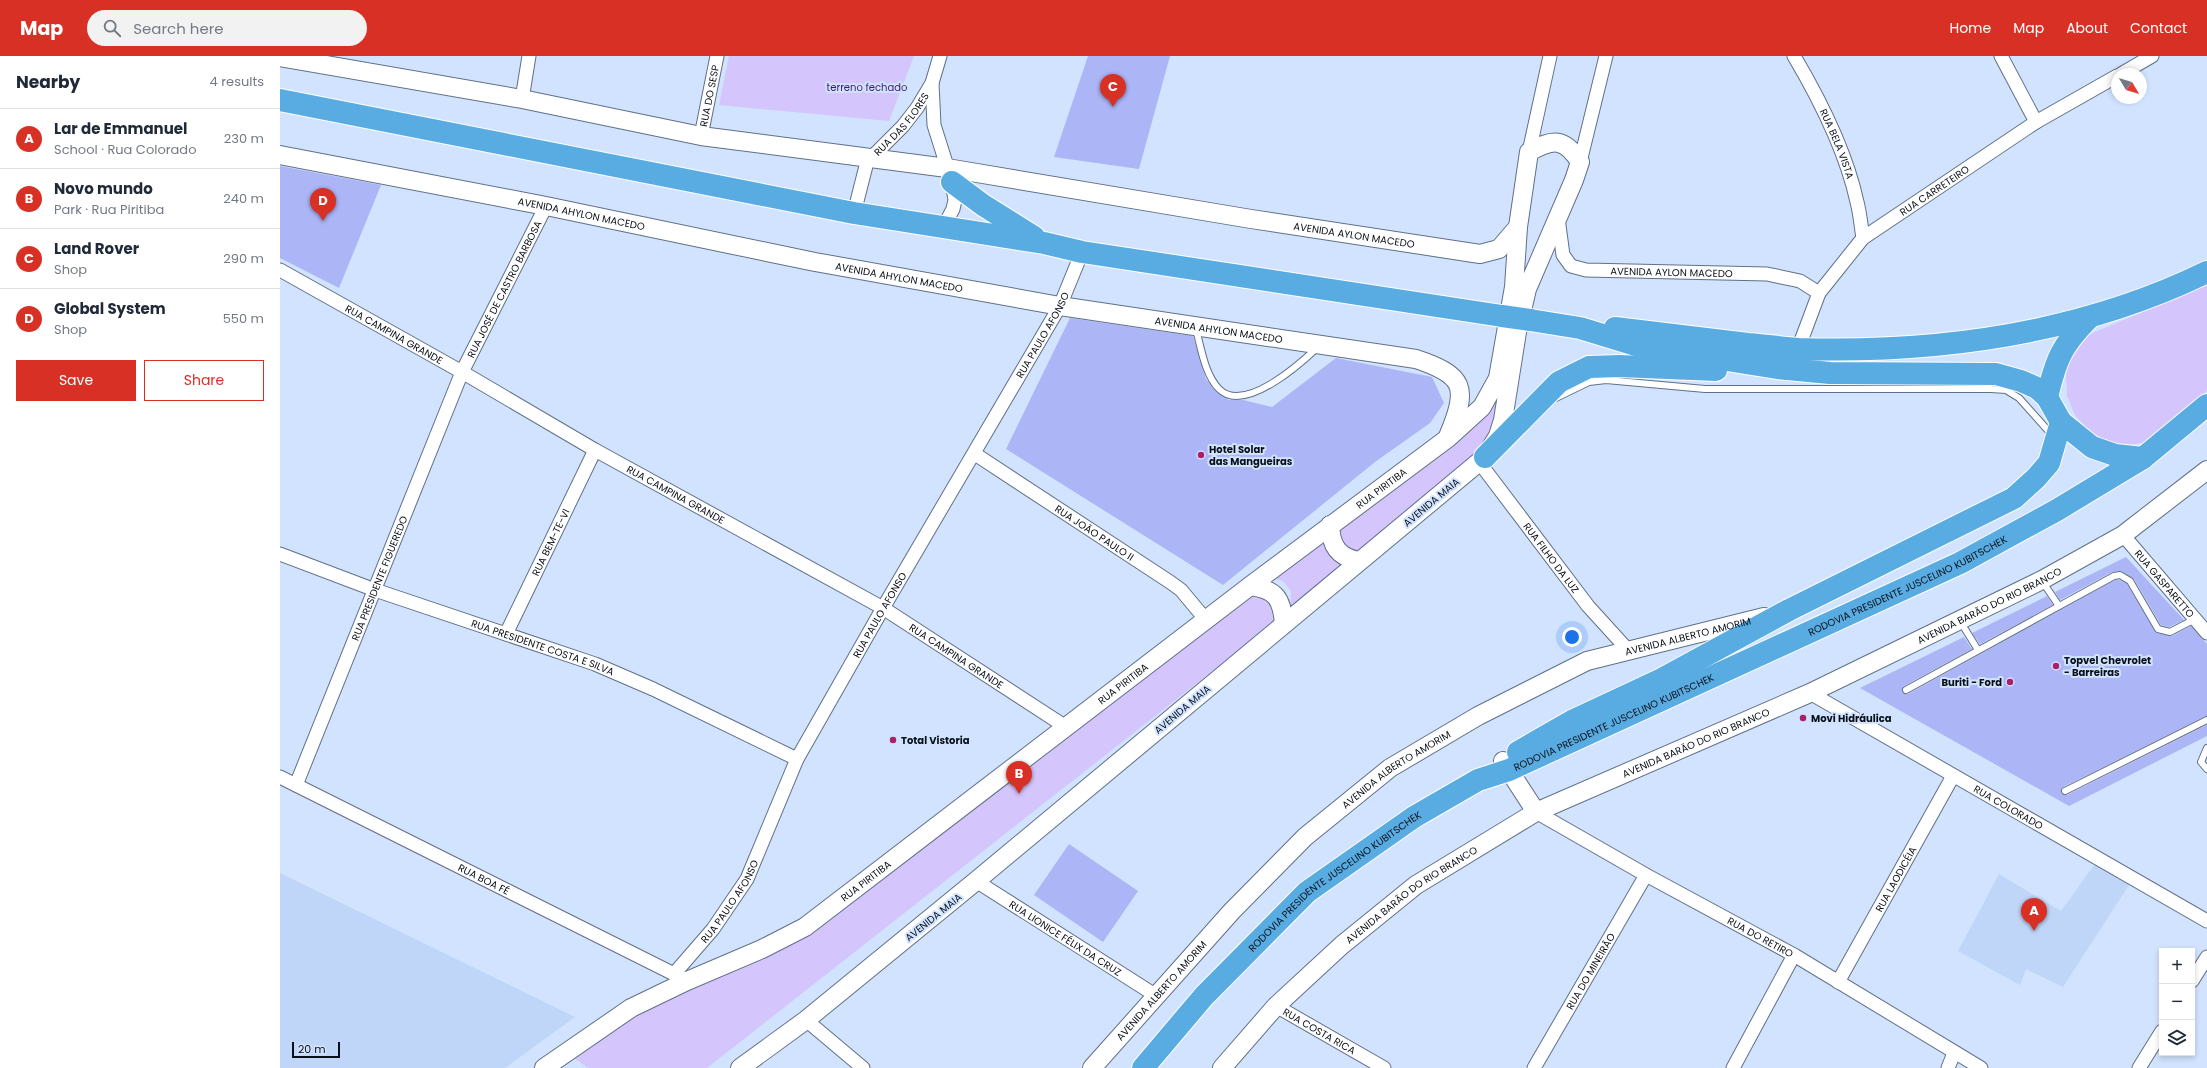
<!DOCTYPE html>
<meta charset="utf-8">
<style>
body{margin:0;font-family:Poppins,sans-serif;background:#f2f2f3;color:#1f2937}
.controls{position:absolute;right:12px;bottom:12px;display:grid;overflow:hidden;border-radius:0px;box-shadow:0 2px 6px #0003}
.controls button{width:36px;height:36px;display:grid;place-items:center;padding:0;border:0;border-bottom:1px solid #e0e1e3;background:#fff;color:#1f2937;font:20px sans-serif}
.compass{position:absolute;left:1831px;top:12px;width:36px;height:36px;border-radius:50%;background:#fff;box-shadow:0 2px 6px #0003;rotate:128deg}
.scale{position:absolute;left:12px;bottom:10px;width:48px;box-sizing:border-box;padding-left:4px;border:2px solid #090f18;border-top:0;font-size:11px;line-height:14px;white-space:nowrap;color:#090f18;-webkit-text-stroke:3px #d1e3fe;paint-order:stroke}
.you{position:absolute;left:1292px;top:581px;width:14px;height:14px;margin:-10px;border:3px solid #fff;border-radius:50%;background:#1a73e8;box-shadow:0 0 0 6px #1a73e833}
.badge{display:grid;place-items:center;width:26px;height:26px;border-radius:50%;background:#d93025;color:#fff;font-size:13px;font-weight:700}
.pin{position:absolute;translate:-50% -33px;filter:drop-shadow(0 1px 2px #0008)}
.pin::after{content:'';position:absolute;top:21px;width:14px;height:12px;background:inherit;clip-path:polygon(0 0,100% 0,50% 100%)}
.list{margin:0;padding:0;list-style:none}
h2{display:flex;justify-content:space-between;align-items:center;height:52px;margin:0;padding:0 16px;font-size:17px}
h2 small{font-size:13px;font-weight:400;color:#747a83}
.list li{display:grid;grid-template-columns:26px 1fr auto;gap:12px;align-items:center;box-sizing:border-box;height:60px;padding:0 16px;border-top:1px solid #e0e1e3}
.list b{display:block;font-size:15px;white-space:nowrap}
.list p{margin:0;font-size:13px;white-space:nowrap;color:#747a83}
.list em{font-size:13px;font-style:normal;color:#747a83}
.actions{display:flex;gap:8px;padding:12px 16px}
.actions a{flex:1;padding:9px 0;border:1px solid #d93025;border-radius:0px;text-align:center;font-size:14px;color:#d93025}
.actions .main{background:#d93025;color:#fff}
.icon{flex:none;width:22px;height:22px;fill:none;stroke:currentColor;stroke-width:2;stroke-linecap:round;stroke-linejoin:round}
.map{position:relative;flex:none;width:1927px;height:1012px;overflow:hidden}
header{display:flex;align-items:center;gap:24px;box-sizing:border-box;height:56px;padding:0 20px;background:#d93025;color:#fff}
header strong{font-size:19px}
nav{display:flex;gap:22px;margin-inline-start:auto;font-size:14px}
.search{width:280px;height:36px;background:#f2f2f3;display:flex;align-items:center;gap:10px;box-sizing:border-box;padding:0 14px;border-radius:22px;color:#747a83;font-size:15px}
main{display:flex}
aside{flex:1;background:#fff}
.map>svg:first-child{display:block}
.built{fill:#c0d6f8}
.green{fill:#d4c5fd}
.building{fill:#acb5f6}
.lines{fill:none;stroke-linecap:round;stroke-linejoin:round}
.lane-casing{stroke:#607088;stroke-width:8}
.street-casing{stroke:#607088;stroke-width:15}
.secondary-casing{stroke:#607088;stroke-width:20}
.highway-casing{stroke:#fff;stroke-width:24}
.lane{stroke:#fff;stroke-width:6}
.street{stroke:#fff;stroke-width:13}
.secondary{stroke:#fff;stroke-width:18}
.highway{stroke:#59ace2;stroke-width:22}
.highway-bridge-casing{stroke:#fff;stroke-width:24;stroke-linecap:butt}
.highway-bridge{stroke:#59ace2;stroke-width:22}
.poi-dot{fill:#a92066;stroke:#d1e3fe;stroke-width:1.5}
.labels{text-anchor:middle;stroke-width:4;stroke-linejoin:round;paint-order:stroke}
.park-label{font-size:10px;fill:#3f1774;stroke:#d1e3fe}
.street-label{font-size:10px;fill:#090f18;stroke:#d1e3fe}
.poi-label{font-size:10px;font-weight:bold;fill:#090f18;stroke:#d1e3fe;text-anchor:start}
</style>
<header>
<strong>Map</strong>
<div class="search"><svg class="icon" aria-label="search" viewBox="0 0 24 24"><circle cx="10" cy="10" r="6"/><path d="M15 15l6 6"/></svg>Search here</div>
<nav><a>Home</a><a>Map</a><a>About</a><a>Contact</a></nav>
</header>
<main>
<aside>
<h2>Nearby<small>4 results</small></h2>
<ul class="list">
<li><span class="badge">A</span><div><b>Lar de Emmanuel</b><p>School · Rua Colorado</p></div><em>230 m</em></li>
<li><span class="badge">B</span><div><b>Novo mundo</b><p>Park · Rua Piritiba</p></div><em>240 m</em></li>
<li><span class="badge">C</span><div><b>Land Rover</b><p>Shop</p></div><em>290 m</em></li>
<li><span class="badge">D</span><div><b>Global System</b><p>Shop</p></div><em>550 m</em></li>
</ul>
<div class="actions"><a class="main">Save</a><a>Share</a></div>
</aside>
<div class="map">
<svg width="1927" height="1012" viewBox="0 0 1927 1012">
<rect width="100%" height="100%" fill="#d1e3fe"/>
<g class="built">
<polygon points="1817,805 1851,826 1783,931 1746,913 1740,929 1678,895 1719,818 1781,855"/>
<polygon points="0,817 295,961 225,1012 0,1012"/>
</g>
<g class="green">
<polygon points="449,0 634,0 609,65 439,49"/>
<polygon points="1927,229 1927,335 1868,386 1848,389 1827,385 1809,375 1795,359 1787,340 1786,319 1791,299 1803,281"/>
<polygon points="1225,340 1202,394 1088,491 1076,497 1065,492 1057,481 1062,464 1216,341"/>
<polygon points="1044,477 1067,507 1010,555 1011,535 1003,525 991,521"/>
<polygon points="980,533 999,559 963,591 427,1012 308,1012 291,1000 356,953 513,877"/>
</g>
<g class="building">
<polygon points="808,0 890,0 859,113 774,101"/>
<polygon points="0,110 101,129 59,232 0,202"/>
<polygon points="790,262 913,280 926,323 936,336 949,344 963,344 992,351 1056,302 1152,321 1164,347 1150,367 1095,406 943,529 726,393"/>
<polygon points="1846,501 1904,564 1889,571 1881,569 1854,523 1842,515 1832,516 1780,544 1775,536"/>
<polygon points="1835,524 1839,524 1847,528 1876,577 1892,580 1911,570 1927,588 1927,660 1783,731 1781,737 1787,739 1927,669 1927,680 1789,750 1580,632 1684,581 1692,593 1624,630 1622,636 1628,638"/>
<polygon points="1767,540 1773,549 1700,588 1692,577"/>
<polygon points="789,788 858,835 823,886 754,839"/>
</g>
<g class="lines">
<g class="lane-casing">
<g id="lane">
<path d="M 916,273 C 921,292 925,319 939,333 C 964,358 1019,309 1038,291"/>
<polyline points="1276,342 1309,326 1326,324 1425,333 1711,333 1726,334 1739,342 1772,379"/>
<polyline points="1762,525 1779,550"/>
<polyline points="1680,565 1698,594"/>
<polyline points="1626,634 1834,520 1840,519 1850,525 1878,573 1890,576 1915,563"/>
<polyline points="1927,692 1921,706 1927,713"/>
<polyline points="1785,735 1927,664"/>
</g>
</g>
<g class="street-casing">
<g id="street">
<path id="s1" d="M 1514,0 C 1540,44 1566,95 1577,146 C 1580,157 1581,170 1583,182"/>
<polyline points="1721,0 1756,66"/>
<polyline points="1841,18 1872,0"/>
<polyline points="652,27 654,69 672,126 675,144 673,153 663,172"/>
<polyline points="242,43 249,0"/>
<path id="s2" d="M 421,80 L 437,0"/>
<polyline points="1249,96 1270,0"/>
<polyline points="1300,106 1326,0"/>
<path id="s3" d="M 574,157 L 587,106 L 623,70 L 637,52 L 652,27 L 660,0"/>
<path id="s4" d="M 1278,162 L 1283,199 L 1291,210 L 1306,214 L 1487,218 L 1520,225 L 1539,237"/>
<path id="s5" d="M 0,214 L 182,316 L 315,394 L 603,552 L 786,671"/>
<path id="s6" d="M 1518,293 L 1539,237 L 1583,182 L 1756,66 L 1837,20"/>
<path id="s7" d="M 695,398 L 890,526 L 901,534 L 926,564"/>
<path id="s8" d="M 1199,406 L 1308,550 L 1348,594"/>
<path id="s9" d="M 1843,479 L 1927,577"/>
<path id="s10" d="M 0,498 L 95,534 L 315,608 L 373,633 L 517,703"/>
<path id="s11" d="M 226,578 L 315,394"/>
<path id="s12" d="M 1530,637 L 1927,865"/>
<path id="s13" d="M 0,721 L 402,922"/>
<path id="s14" d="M 16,729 L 182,316 L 266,150"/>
<path id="s15" d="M 1256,756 L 1366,819 L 1514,899 L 1701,1012"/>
<path id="s16" d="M 696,825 L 875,939"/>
<path id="s17" d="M 394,918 L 433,873 L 467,823 L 517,703 L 603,552 L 780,250 L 802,196"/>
<polyline points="1912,925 1927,901"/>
<path id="s18" d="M 1558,926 L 1673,720"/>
<path id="s19" d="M 996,950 L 1104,1012"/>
<polyline points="526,964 583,1012"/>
<path id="s20" d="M 1254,1012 L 1366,819"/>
<polyline points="1453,1012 1514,899"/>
<polyline points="1668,1012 1674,997"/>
<polyline points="1859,1012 1882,975"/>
</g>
</g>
<g class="secondary-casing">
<g id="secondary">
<path id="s21" d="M 0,1 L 242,43 L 421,80 L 667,112 L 971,163 L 1200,198 L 1219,193 L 1238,171"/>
<path id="s22" d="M 0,99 L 266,150 L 535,206 L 780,250 L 1136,303 C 1184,319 1189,331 1169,378"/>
<path d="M 1050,469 C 1051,490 1058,501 1079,505"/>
<path d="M 970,530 C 996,533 1002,543 1004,568"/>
<polyline points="1223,705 1256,756"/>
<path id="s23" d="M 264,1012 L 351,952 L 407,925 L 482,893 L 525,871 L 970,530 L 1168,382 L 1202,351 L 1218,322 L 1234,231 L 1238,171 L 1249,96 C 1273,83 1284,81 1300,106 L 1294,124 L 1247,233 L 1237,276 L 1223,364 L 1218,380 L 1205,401 L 696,825 L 526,964 L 460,1012"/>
<path id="s24" d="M 812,1012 L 952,855 L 1025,781 L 1110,712 L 1198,660 L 1307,605 L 1484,561"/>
<path id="s25" d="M 942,1012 L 996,950 L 1062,889 L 1136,829 L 1256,756 L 1530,637 L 1762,524 L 1843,479 L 1927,414"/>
</g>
</g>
<g class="highway-casing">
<g id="highway">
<polyline points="0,44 574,157 764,187 802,196 1222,260"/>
<polyline points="672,126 703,149 754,181"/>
<polyline points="1250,264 1300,272 1359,290 1497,312 1550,317 1716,318 1741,325 1757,332 1767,341 1781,366 1812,391 1835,399 1863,402"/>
<path d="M 1335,272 C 1380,277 1424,283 1468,288 C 1485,289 1502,292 1519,293 C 1659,297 1800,278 1927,216"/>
<path d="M 1767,341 C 1776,304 1781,290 1808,263"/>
<polyline points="1205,401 1279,326 1309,311 1339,310 1436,314"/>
<polyline points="1238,696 1292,665 1382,623 1509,554 1734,442 1756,422 1769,407 1781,366"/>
<path id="s26" d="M 863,1012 L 924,940 L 1027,836 L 1134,761 L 1198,724 L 1229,714 L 1680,507 L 1777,454 L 1863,402 L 1927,349"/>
</g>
</g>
<use href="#lane" class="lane"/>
<use href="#street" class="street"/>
<use href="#secondary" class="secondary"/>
<use href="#highway" class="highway"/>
<g class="highway-bridge-casing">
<polyline id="highway-bridge" points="1222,260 1250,264"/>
</g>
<use href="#highway-bridge" class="highway-bridge"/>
</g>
<g class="poi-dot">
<circle cx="921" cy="399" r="4"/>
<circle cx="1776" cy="610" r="4"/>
<circle cx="1730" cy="626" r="4"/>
<circle cx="1523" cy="662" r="4"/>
<circle cx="613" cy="684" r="4"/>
</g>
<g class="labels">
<g class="park-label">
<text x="587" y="35">terreno fechado</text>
</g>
<g class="street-label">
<text dy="4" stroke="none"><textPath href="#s2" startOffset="41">RUA DO SESP</textPath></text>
<text dy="4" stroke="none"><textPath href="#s3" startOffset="104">RUA DAS FLORES</textPath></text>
<text dy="4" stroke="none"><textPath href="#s1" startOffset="98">RUA BELA VISTA</textPath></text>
<text dy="4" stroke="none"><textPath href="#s6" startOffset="216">RUA CARRETEIRO</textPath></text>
<text dy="4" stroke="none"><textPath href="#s22" startOffset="307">AVENIDA AHYLON MACEDO</textPath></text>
<text dy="4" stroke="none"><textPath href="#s21" startOffset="1089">AVENIDA AYLON MACEDO</textPath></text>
<text dy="4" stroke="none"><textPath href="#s4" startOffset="152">AVENIDA AYLON MACEDO</textPath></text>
<text dy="4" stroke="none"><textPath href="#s22" startOffset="631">AVENIDA AHYLON MACEDO</textPath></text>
<text dy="4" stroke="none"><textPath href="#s14" startOffset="538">RUA JOSÉ DE CASTRO BARBOSA</textPath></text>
<text dy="4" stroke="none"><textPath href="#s22" startOffset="955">AVENIDA AHYLON MACEDO</textPath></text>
<text dy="4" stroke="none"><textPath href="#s5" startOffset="131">RUA CAMPINA GRANDE</textPath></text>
<text dy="4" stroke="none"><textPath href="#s17" startOffset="740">RUA PAULO AFONSO</textPath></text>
<text dy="4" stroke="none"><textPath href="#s23" startOffset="1022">RUA PIRITIBA</textPath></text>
<text dy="4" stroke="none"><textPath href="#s5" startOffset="455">RUA CAMPINA GRANDE</textPath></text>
<text transform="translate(1151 446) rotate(-40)" y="4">AVENIDA MAIA</text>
<text dy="4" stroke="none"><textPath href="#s7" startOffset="143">RUA JOÃO PAULO II</textPath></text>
<text dy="4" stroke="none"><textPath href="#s11" startOffset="102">RUA BEM-TE-VI</textPath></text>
<text dy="4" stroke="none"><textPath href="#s8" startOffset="120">RUA FILHO DA LUZ</textPath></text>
<text dy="4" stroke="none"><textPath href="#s14" startOffset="223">RUA PRESIDENTE FIGUEREDO</textPath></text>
<text dy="4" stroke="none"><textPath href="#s9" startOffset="64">RUA GASPARETTO</textPath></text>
<text dy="4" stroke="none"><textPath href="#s26" startOffset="917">RODOVIA PRESIDENTE JUSCELINO KUBITSCHEK</textPath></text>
<text dy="4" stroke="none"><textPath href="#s25" startOffset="906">AVENIDA BARÃO DO RIO BRANCO</textPath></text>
<text dy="4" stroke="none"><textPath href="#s17" startOffset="416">RUA PAULO AFONSO</textPath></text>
<text dy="4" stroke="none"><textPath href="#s24" startOffset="752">AVENIDA ALBERTO AMORIM</textPath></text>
<text dy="4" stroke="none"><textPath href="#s10" startOffset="279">RUA PRESIDENTE COSTA E SILVA</textPath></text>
<text dy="4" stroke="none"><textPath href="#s5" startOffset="779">RUA CAMPINA GRANDE</textPath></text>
<text dy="4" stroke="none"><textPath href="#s23" startOffset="698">RUA PIRITIBA</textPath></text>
<text transform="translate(902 653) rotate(-40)" y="4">AVENIDA MAIA</text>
<text dy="4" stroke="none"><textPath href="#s26" startOffset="593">RODOVIA PRESIDENTE JUSCELINO KUBITSCHEK</textPath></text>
<text dy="4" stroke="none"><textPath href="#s25" startOffset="582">AVENIDA BARÃO DO RIO BRANCO</textPath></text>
<text dy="4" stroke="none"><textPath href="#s24" startOffset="428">AVENIDA ALBERTO AMORIM</textPath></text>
<text dy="4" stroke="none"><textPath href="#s12" startOffset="229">RUA COLORADO</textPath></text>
<text dy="4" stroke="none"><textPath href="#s13" startOffset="228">RUA BOA FÉ</textPath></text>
<text dy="4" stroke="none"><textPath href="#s18" startOffset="118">RUA LAODICÉIA</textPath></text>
<text dy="4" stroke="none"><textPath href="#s23" startOffset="374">RUA PIRITIBA</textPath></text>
<text dy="4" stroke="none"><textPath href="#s26" startOffset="269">RODOVIA PRESIDENTE JUSCELINO KUBITSCHEK</textPath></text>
<text dy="4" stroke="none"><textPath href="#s25" startOffset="258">AVENIDA BARÃO DO RIO BRANCO</textPath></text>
<text dy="4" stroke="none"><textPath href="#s17" startOffset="92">RUA PAULO AFONSO</textPath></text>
<text transform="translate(653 861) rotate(-39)" y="4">AVENIDA MAIA</text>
<text dy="4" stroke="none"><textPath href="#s15" startOffset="257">RUA DO RETIRO</textPath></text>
<text dy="4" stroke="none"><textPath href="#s16" startOffset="106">RUA LIONICE FÉLIX DA CRUZ</textPath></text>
<text dy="4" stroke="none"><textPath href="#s20" startOffset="112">RUA DO MINEIRÃO</textPath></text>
<text dy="4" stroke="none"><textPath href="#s24" startOffset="104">AVENIDA ALBERTO AMORIM</textPath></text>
<text dy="4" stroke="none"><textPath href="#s19" startOffset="50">RUA COSTA RICA</textPath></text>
</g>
<g class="poi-label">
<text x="929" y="397">Hotel Solar<tspan x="929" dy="12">das Mangueiras</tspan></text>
<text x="1784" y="608">Topvel Chevrolet<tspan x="1784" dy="12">- Barreiras</tspan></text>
<text x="1722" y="630" text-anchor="end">Buriti - Ford</text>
<text x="1531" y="666">Movi Hidráulica</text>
<text x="621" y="688">Total Vistoria</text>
</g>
</g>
</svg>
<div class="controls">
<button>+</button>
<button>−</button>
<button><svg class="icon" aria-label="layers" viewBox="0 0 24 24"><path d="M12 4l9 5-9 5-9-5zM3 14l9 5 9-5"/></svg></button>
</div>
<svg class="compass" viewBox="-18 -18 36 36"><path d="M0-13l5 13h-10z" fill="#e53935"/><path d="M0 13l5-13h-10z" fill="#747a83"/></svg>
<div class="scale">20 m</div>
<div class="you"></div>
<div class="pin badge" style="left:1754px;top:875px">A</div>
<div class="pin badge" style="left:739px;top:738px">B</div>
<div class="pin badge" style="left:833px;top:51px">C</div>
<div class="pin badge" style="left:43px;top:165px">D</div>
</div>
</main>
